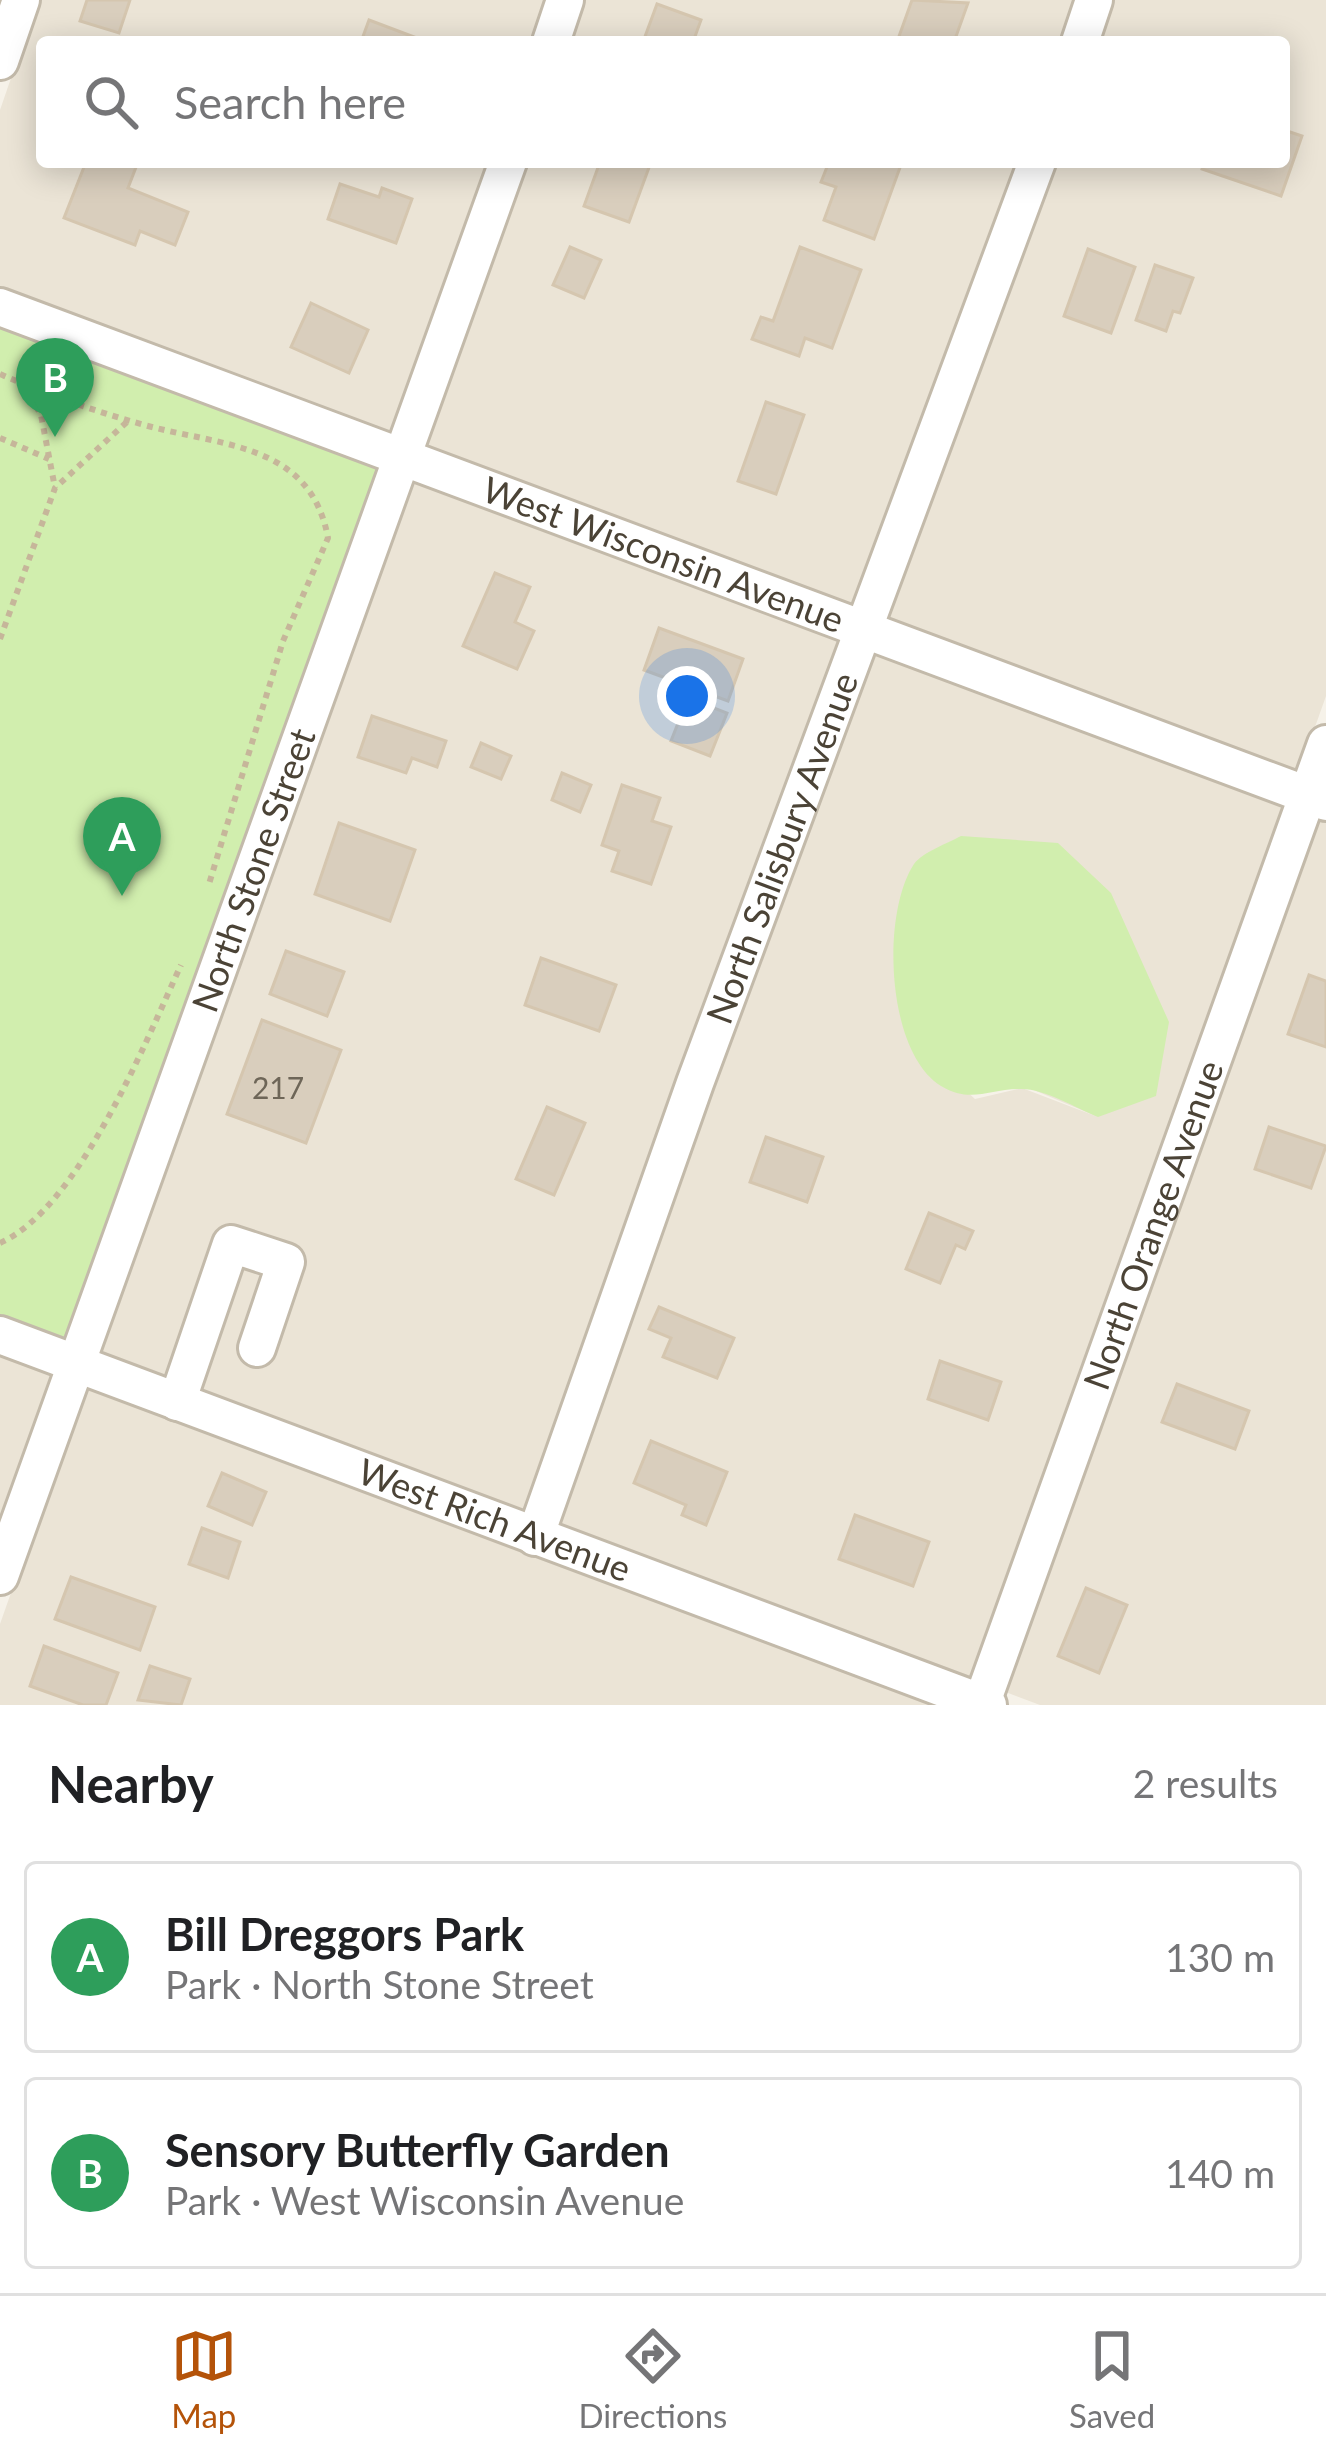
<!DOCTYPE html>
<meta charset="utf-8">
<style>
body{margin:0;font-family:Lato,sans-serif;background:#f2f2f2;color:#202124}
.you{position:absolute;left:687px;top:696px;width:42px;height:42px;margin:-30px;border:9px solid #fff;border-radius:50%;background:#1a73e8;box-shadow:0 0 0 18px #1a73e833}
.badge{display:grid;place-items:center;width:78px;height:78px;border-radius:50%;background:#b45309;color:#fff;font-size:39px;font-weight:700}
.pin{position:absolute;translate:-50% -99px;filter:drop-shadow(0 3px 6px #0008)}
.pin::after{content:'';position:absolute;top:63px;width:42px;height:36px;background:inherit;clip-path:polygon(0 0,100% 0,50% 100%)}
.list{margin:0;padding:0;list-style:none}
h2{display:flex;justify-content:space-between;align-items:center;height:156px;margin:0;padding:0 48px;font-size:51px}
h2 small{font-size:39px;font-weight:400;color:#757577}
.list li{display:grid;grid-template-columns:78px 1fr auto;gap:36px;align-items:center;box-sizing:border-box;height:192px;margin:0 24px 24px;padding:0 24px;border:3px solid #e0e0e0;border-radius:12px}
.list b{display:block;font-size:45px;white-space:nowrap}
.list p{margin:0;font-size:39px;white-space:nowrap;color:#757577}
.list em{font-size:39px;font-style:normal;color:#757577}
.icon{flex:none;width:66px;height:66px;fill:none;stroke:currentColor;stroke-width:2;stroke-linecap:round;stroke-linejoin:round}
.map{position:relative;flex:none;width:1326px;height:1705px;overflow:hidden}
.search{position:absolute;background:#fff;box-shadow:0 6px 30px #0003;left:36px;right:36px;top:36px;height:132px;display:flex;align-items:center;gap:30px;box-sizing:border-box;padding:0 42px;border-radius:12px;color:#757577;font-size:45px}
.sheet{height:588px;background:#fff}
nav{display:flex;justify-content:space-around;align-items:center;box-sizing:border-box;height:168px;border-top:3px solid #e0e0e0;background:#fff;font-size:33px;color:#757577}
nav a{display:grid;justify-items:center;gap:6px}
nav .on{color:#b45309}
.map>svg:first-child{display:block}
.residential{fill:#ebe4d6;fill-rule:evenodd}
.green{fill:#d1eeae}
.building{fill:#d9cebd;stroke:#d5c6af;stroke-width:3}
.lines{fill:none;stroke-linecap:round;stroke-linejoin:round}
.minor-casing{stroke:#c3baaa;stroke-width:42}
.path{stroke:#c6b69a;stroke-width:6;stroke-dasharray:6 6;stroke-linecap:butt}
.minor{stroke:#fff;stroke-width:36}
.labels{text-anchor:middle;stroke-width:9;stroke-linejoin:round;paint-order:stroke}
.number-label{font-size:30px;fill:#6e6658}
.street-label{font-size:36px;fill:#4b4336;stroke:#fff}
</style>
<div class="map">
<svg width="1326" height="1705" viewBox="0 0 1326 1705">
<rect width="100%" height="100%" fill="#f6f2e9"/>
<g class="residential">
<polygon points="38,0 548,0 533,42 42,42 42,162 491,162 395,435 0,288 0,110"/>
<polygon points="583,0 1077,0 1062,42 568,42"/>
<polygon points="1112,0 1326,0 1326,696 1299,772 886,618 1054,162 1284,162 1284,42 1097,42"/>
<polygon points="525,162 1019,162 856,606 425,446"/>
<polygon points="413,480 843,641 526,1514 97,1352"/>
<path d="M 874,653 L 1286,806 L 973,1679 L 556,1526 L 710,1089 ZM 906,1036 L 1098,1117 L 1022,1088 L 975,1099 Z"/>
<polygon points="1317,818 1326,821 1326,1705 1040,1705 1003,1691"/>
<polygon points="0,1354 54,1375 0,1527"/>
<polygon points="84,1386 513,1549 936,1705 0,1705 0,1624"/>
</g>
<g class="green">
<polygon points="0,307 404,458 75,1363 0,1335"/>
<path d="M 961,836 L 1058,843 L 1111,893 L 1169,1022 L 1156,1096 L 1098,1117 C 1076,1108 1043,1088 1020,1089 C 989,1089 971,1104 941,1086 C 886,1052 881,914 914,864 C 923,852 948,843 961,836 Z"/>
</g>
<g class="building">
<polygon points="87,0 130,0 119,33 80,21"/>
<polygon points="912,0 968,3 954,42 897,42"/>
<polygon points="657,4 701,20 693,42 643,42"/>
<polygon points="369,20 425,41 425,42 361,42"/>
<polygon points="1284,130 1302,136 1281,196 1202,169 1204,162 1284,162"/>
<polygon points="86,162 138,162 128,188 188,212 175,245 140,231 135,245 64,218"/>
<polygon points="600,162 651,162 629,222 584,206"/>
<polygon points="829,162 902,162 874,239 824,220 836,187 821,182"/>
<polygon points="340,184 379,197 382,188 412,199 396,243 328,219"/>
<polygon points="570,247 601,260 584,298 553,285"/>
<polygon points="800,247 861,270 832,348 805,338 799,356 752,339 761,317 773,321"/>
<polygon points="1088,249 1135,267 1111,333 1064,316"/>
<polygon points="1155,265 1193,278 1180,313 1173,311 1166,331 1136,320"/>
<polygon points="311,303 368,330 349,373 291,347"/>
<polygon points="766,402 804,415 776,494 738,481"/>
<polygon points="495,573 530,587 515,622 534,631 517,669 463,646"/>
<polygon points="659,628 743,659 728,701 644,670"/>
<polygon points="688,698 727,713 710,756 671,741"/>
<polygon points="372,716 446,741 437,767 412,758 406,773 358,757"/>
<polygon points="481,743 511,756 501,779 471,767"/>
<polygon points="562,773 591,785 580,812 552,800"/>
<polygon points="622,785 660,798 652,821 671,827 651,884 612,871 619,851 602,845"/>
<polygon points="339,823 415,850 390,921 315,894"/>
<polygon points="286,951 344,972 327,1016 270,994"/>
<polygon points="541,958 616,985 599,1031 525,1005"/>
<polygon points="1309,975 1326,981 1326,1047 1288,1034"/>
<polygon points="262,1020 341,1050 306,1143 227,1114"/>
<polygon points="547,1107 585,1123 554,1195 516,1179"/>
<polygon points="1269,1127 1326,1146 1311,1188 1255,1169"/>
<polygon points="766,1137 823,1157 807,1202 750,1182"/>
<polygon points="929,1213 973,1231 965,1249 956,1245 940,1283 906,1269"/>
<polygon points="659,1307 734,1338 717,1378 663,1357 671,1338 649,1329"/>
<polygon points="940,1361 1001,1382 988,1420 928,1399"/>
<polygon points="1177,1384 1249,1411 1235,1449 1162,1422"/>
<polygon points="651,1441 727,1472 706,1525 682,1515 686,1505 634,1483"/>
<polygon points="222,1473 266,1492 252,1525 208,1506"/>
<polygon points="855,1515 929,1542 913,1586 839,1559"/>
<polygon points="202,1528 240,1542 228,1578 189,1564"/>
<polygon points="71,1577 155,1607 140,1650 55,1619"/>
<polygon points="1086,1588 1127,1605 1099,1673 1058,1656"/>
<polygon points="44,1646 118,1673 106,1705 83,1705 30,1686"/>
<polygon points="150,1666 190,1679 181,1705 138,1700"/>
</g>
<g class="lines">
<g class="minor-casing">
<g id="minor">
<polyline points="551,42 565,0"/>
<polyline points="1080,42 1094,0"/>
<polyline points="0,61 21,0"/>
<path id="s1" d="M 0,307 L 1326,802"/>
<path id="s2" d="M 0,1335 L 988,1705"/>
<polyline points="177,1402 231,1244 286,1262 257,1348"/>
<path id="s3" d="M 535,1537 L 695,1083 L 1037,162"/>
<path id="s4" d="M 0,1576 L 508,162"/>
<path id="s5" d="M 981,1705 L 1326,744"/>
</g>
</g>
<g class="path">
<path d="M 0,374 C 48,395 97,412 148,426 C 223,446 311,444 328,538 L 283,641 L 209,884"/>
<polyline points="24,385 41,415 55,488"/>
<polyline points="0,438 49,459"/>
<polyline points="0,639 55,488 129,420"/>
<path d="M 0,1243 C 79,1208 145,1043 181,965"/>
</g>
<use href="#minor" class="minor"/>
</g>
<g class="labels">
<g class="number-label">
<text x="278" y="1099">217</text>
</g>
<g class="street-label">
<text dy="13" stroke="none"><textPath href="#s1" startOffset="708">West Wisconsin Avenue</textPath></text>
<text dy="13" stroke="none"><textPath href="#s3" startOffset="732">North Salisbury Avenue</textPath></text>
<text dy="13" stroke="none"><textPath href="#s4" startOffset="750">North Stone Street</textPath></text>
<text dy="13" stroke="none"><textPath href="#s5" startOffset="510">North Orange Avenue</textPath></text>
<text dy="13" stroke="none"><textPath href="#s2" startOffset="528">West Rich Avenue</textPath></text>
</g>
</g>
</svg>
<div class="you"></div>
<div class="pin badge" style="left:122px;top:896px;background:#2e9e5b">A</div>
<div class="pin badge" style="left:55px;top:437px;background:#2e9e5b">B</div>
<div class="search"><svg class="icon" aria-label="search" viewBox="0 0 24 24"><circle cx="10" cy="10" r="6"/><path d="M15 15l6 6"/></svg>Search here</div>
</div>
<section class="sheet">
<h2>Nearby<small>2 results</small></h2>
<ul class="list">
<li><span class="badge" style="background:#2e9e5b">A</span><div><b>Bill Dreggors Park</b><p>Park · North Stone Street</p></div><em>130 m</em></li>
<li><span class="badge" style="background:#2e9e5b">B</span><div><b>Sensory Butterfly Garden</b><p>Park · West Wisconsin Avenue</p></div><em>140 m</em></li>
</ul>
</section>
<nav>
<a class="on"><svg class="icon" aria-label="map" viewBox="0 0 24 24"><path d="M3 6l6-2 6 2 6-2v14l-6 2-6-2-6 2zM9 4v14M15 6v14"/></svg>Map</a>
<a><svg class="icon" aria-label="directions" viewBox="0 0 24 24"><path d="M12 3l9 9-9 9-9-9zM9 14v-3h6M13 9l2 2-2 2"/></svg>Directions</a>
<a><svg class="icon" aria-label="saved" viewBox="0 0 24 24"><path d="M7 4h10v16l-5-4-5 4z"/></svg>Saved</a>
</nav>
